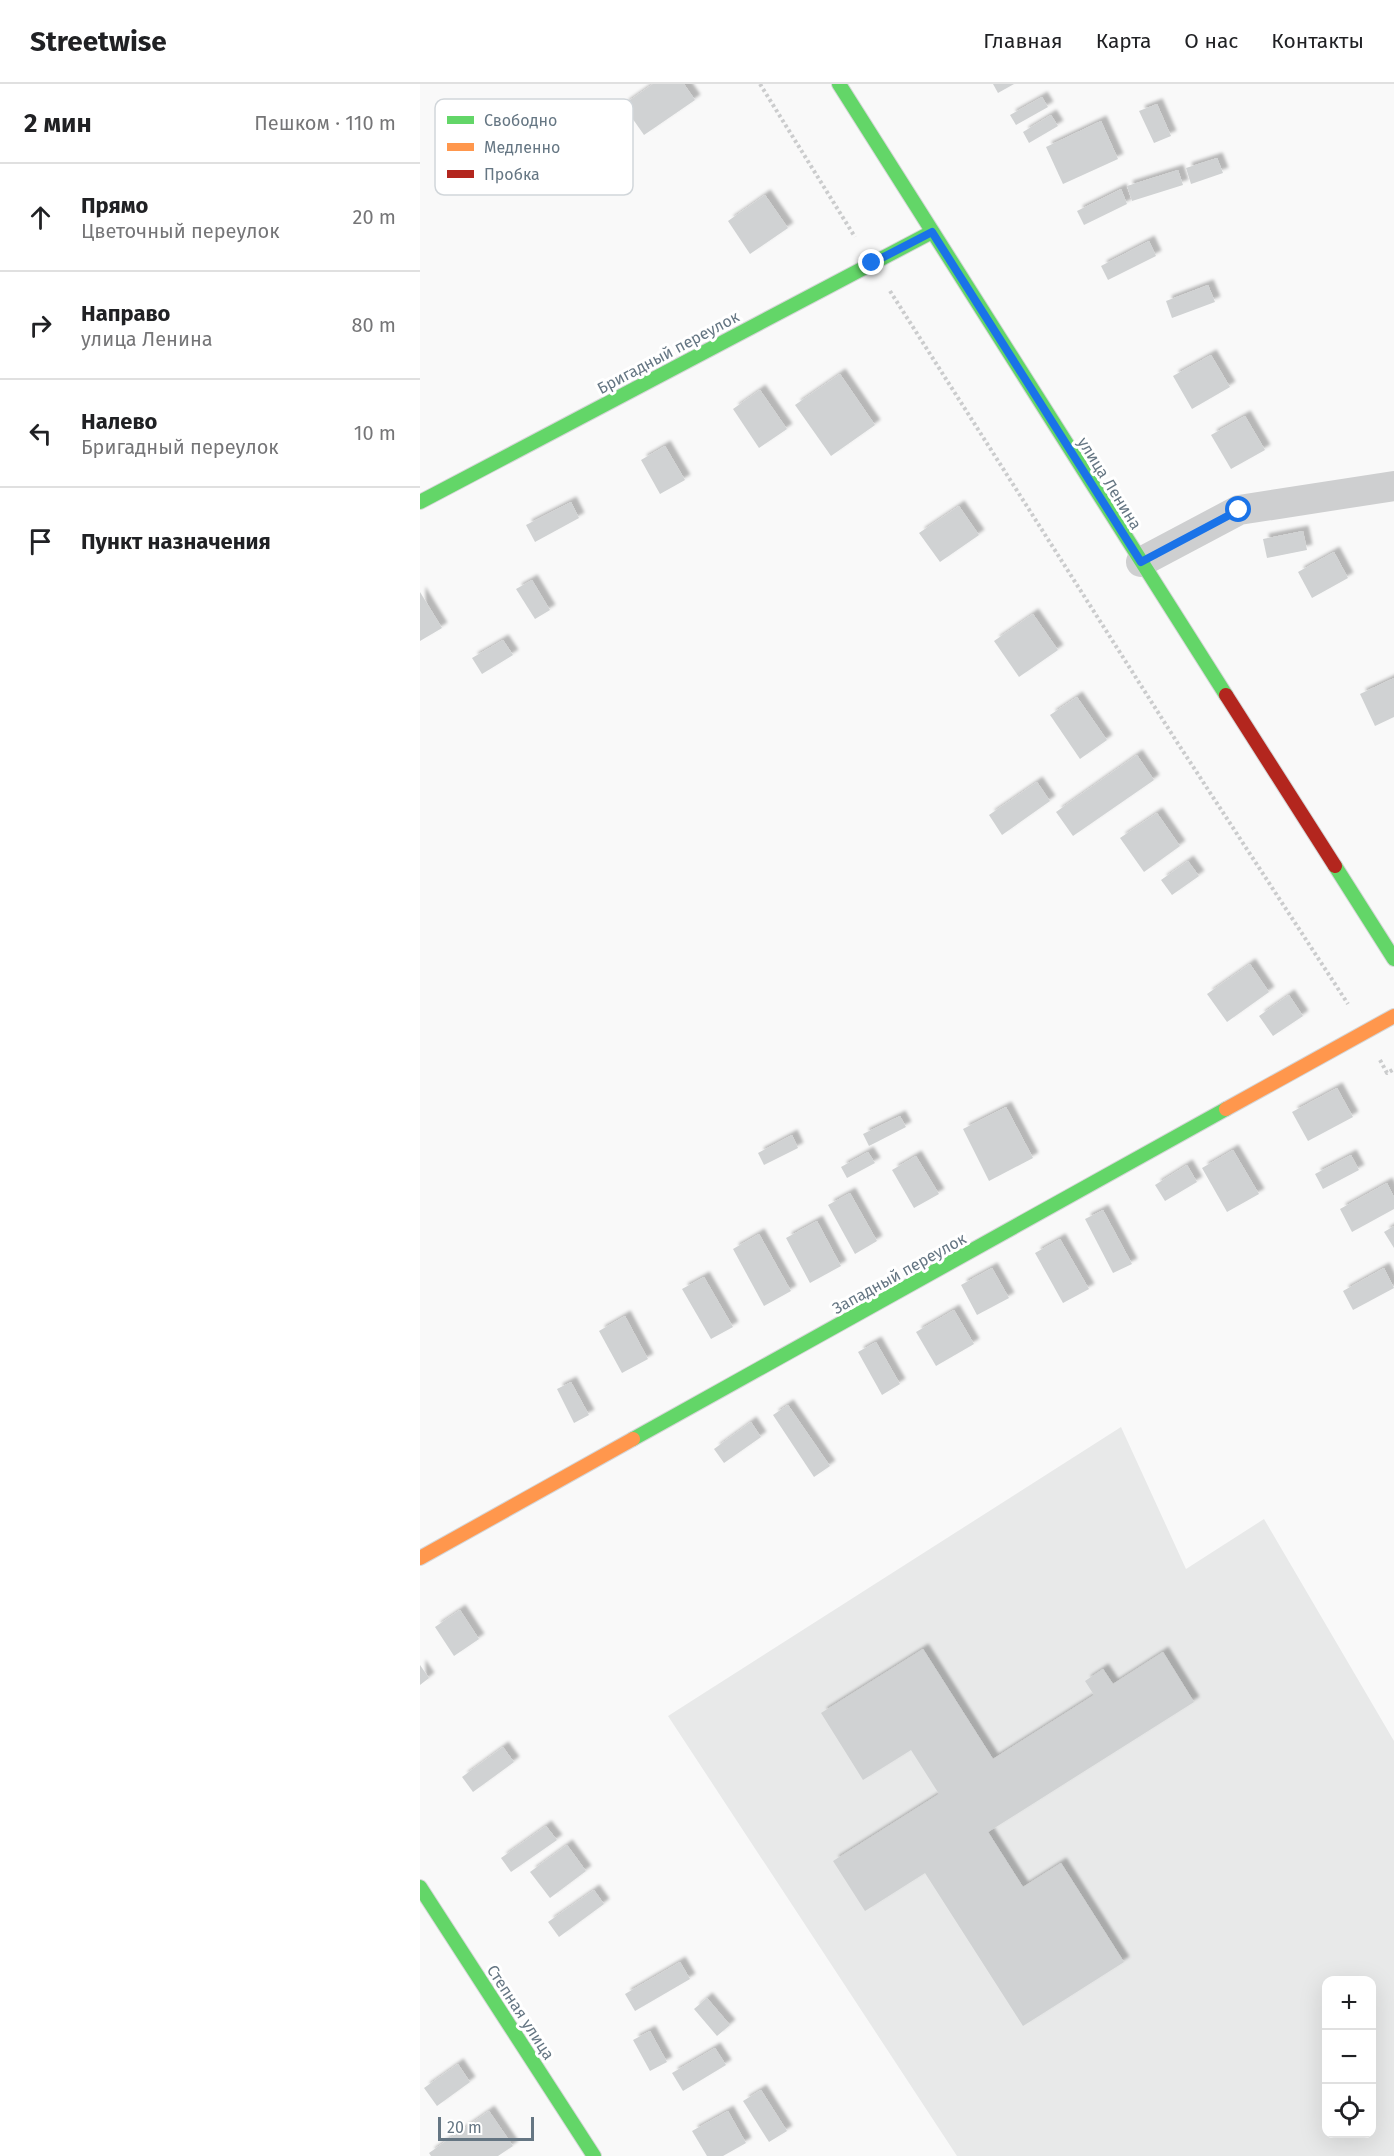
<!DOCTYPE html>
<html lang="ru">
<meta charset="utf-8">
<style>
body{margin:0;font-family:"Fira Sans",sans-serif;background:#f2f2f2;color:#202124}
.controls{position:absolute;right:18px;bottom:18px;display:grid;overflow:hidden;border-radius:12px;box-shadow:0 6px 24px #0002}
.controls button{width:54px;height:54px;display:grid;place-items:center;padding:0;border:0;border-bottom:2px solid #e0e0e0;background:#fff;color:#202124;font:30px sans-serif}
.scale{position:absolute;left:18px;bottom:15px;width:96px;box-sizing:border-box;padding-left:6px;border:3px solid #657683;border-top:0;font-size:16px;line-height:21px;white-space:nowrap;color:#657683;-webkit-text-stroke:4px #fff;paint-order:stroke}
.stop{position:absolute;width:18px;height:18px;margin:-14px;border:4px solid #1a73e8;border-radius:50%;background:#fff}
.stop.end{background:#1a73e8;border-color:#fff;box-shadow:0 2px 6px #0008}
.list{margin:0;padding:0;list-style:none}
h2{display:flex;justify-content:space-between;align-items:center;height:78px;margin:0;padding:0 24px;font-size:26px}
h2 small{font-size:20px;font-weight:400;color:#757577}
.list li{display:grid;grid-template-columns:39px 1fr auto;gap:18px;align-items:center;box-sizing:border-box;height:108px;padding:0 24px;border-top:2px solid #e0e0e0}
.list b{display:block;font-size:22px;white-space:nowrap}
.list p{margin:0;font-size:20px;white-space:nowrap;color:#757577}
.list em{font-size:20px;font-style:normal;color:#757577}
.icon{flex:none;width:33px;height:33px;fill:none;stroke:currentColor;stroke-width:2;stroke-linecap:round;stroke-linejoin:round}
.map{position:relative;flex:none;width:974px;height:2072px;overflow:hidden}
header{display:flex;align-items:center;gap:36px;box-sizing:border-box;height:84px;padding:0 30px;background:#fff;border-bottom:2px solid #e0e0e0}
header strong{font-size:28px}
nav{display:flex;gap:33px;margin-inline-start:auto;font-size:21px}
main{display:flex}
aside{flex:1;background:#fff}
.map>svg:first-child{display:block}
.built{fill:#e8e9e9;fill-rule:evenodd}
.building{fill:#d0d2d3;filter:url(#shadow)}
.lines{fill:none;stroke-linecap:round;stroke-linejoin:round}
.fast-casing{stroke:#d5d6d7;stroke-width:16}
.slow-casing{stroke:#d5d6d7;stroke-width:16}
.jam-casing{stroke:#d5d6d7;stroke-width:16}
.path{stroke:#cbcccd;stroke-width:4;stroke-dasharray:3 3;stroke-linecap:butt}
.street{stroke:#cecfd0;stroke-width:30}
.fast{stroke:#63d668;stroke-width:14}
.slow{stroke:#ff974d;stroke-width:14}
.jam{stroke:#b3261e;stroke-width:14}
.route{stroke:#1a73e8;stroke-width:8}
.labels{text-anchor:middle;stroke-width:6;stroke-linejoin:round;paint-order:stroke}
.street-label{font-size:16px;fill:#657683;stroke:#fff}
.key{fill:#fff;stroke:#d1d6da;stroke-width:1.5}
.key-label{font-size:16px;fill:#657683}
</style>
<header>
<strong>Streetwise</strong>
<nav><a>Главная</a><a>Карта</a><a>О нас</a><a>Контакты</a></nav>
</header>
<main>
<aside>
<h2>2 мин<small>Пешком · 110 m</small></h2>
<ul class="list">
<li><svg class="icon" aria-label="ahead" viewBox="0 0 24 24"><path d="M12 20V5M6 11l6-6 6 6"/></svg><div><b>Прямо</b><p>Цветочный переулок</p></div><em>20 m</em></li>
<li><svg class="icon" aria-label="right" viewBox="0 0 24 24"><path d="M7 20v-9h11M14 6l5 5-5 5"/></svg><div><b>Направо</b><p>улица Ленина</p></div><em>80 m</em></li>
<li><svg class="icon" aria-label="left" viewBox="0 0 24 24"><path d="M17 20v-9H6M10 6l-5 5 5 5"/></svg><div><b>Налево</b><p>Бригадный переулок</p></div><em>10 m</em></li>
<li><svg class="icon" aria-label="arrive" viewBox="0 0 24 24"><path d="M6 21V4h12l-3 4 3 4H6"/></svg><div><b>Пункт назначения</b></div></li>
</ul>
</aside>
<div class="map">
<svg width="974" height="2072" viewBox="0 0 974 2072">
<defs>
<filter id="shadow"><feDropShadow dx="5.5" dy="-5.5" stdDeviation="1.5" flood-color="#0004"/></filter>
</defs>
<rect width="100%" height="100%" fill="#f9f9f9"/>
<path class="built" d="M 701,1343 L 766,1485 L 844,1435 L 974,1657 L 974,2072 L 537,2072 L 248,1632 ZM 906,1896 L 952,1896 L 952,2050 L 906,2050 Z"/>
<g class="building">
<polygon points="233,0 264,0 275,16 224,51 203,21"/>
<polygon points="573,0 594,0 578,9"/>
<polygon points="622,13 628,23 596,41 590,31"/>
<polygon points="737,20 751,52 734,59 719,27"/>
<polygon points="631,31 638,42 609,59 603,48"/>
<polygon points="681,37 698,75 643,100 626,63"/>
<polygon points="797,74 803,89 771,100 766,84"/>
<polygon points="758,86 763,101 712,117 707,102"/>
<polygon points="701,105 707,120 664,141 657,127"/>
<polygon points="345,111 368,144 330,170 308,137"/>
<polygon points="729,157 736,172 688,196 681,182"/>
<polygon points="788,201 795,218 752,234 746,217"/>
<polygon points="791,271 810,303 772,325 753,292"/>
<polygon points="420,290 455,341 411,372 375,321"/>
<polygon points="340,306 367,345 339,364 313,325"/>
<polygon points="825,332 845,366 811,385 791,351"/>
<polygon points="245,362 265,396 240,410 221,376"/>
<polygon points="151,418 159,434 115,458 106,441"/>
<polygon points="539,422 559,451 520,478 499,449"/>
<polygon points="883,447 887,466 847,474 843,455"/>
<polygon points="914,468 928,494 892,514 878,488"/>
<polygon points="112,496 130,526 115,535 96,505"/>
<polygon points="0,508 22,544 0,557"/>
<polygon points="613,530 638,566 599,593 574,557"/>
<polygon points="83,556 93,571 62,590 52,574"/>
<polygon points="974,594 974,633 955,642 940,610"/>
<polygon points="657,613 687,656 660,675 630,631"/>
<polygon points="717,671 734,696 653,752 636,728"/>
<polygon points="617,698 630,717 582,751 569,731"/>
<polygon points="737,729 760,762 724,788 700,754"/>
<polygon points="768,777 779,792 752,811 741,796"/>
<polygon points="830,880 849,908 807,938 787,910"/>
<polygon points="869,911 883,932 853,952 839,932"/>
<polygon points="917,1004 933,1033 888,1057 872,1028"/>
<polygon points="586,1023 613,1074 569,1097 543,1045"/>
<polygon points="480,1032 486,1043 449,1062 443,1050"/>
<polygon points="372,1051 378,1064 344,1081 338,1069"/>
<polygon points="813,1066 839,1110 807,1128 782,1084"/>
<polygon points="448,1068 455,1079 427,1094 421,1083"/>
<polygon points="931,1071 939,1086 903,1105 895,1090"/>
<polygon points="496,1072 519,1110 494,1124 472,1086"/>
<polygon points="767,1081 777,1098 745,1117 735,1101"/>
<polygon points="967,1099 974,1113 974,1125 932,1148 920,1125"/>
<polygon points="430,1109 457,1157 435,1170 408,1121"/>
<polygon points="683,1126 712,1180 693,1189 665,1135"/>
<polygon points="397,1137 421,1182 390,1199 366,1154"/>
<polygon points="974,1142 974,1164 964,1148"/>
<polygon points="339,1150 371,1207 344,1222 313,1165"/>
<polygon points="640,1155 669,1205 643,1219 615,1169"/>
<polygon points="572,1184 589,1214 557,1231 541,1201"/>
<polygon points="964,1184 974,1204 933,1226 923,1207"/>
<polygon points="284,1193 313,1243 291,1255 262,1205"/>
<polygon points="534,1226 554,1260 516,1282 496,1248"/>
<polygon points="205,1232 228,1275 202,1289 179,1247"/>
<polygon points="456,1258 480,1300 462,1311 438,1268"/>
<polygon points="151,1298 169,1331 154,1339 137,1305"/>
<polygon points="368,1321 410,1382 394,1393 353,1331"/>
<polygon points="331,1338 341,1353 304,1379 294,1365"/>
<polygon points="40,1526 59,1555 34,1572 15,1543"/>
<polygon points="503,1565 573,1675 674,1611 665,1597 683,1585 693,1600 743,1568 774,1618 568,1748 603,1803 641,1779 704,1878 603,1942 505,1789 445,1827 413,1777 519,1710 491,1666 443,1696 401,1629"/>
<polygon points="0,1581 9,1594 0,1601"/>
<polygon points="83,1663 94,1678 53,1708 42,1693"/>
<polygon points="126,1742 137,1756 91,1788 81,1774"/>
<polygon points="147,1761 166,1787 130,1814 110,1788"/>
<polygon points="174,1806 184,1820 139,1853 128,1838"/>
<polygon points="260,1878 270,1895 215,1927 205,1910"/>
<polygon points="287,1914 310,1941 297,1952 274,1925"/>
<polygon points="230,1947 247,1978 230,1987 213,1956"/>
<polygon points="295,1964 306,1981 263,2007 252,1989"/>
<polygon points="38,1980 50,1998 17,2022 4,2004"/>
<polygon points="341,2006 367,2047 349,2058 323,2017"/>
<polygon points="69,2027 93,2062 78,2072 11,2072 9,2069"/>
<polygon points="308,2027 326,2059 303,2072 287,2072 272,2047"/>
</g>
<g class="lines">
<g class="fast-casing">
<g id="fast">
<polyline points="419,0 806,611"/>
<polyline points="0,418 512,148"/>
<polyline points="915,782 974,875"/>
<polyline points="213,1355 806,1025"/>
<polyline points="0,1803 174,2072"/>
</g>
</g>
<g class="slow-casing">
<g id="slow">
<polyline points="806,1025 974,932"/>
<polyline points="0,1474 213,1355"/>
</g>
</g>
<g class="jam-casing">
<polyline id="jam" points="806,611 915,782"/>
</g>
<g class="path">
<polyline points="340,0 435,153"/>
<polyline points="470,207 755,655 928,920"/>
<polyline points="960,976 967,989 974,985"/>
</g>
<polyline class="street" points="721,478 819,426 974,402"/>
<use href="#fast" class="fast"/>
<use href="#slow" class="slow"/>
<use href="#jam" class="jam"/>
</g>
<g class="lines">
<polyline class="route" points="452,179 512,148 721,478 819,426"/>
</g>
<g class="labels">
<g class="street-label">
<text transform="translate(248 268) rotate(-28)" y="6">Бригадный переулок</text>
<text transform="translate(690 399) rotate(58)" y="6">улица Ленина</text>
<text transform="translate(479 1189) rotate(-29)" y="6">Западный переулок</text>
<text transform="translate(101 1928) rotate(57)" y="6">Степная улица</text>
</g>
</g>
<rect x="15" y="15" width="198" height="96" rx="9" class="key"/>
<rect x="27" y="32" width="27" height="8" fill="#63d668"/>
<rect x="27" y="59" width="27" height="8" fill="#ff974d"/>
<rect x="27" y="86" width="27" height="8" fill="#b3261e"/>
<g class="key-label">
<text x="64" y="42">Свободно</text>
<text x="64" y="69">Медленно</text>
<text x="64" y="96">Пробка</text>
</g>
</svg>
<div class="controls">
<button>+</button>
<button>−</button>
<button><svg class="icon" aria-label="locate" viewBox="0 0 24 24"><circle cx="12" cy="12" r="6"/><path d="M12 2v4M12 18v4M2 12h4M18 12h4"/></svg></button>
</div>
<div class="scale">20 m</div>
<div class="stop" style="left:819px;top:426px"></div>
<div class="stop end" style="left:452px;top:179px"></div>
</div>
</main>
